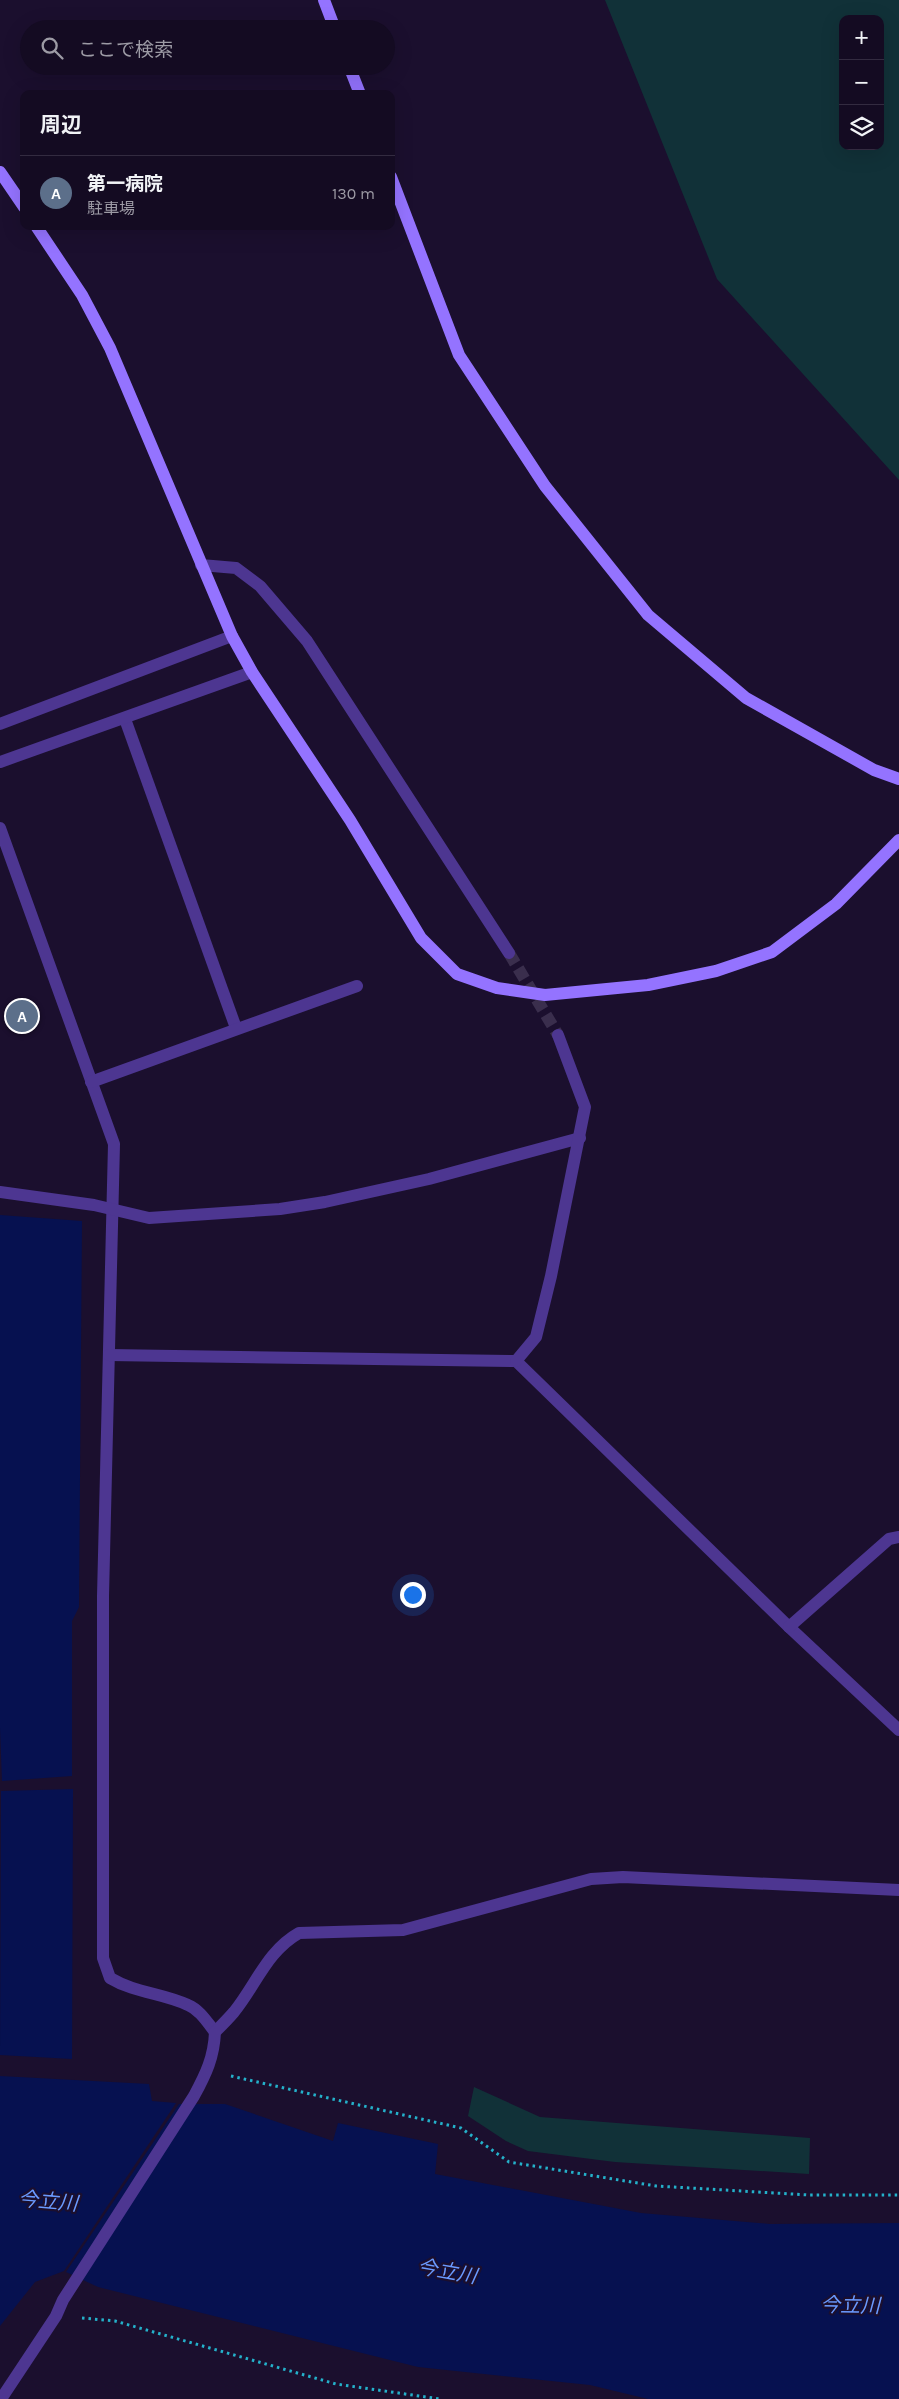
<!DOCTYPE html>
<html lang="ja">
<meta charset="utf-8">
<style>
body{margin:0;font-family:Karla,"Noto Sans JP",sans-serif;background:#1d142a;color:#f1f3f6}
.controls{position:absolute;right:15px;top:15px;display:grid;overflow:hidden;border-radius:10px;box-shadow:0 5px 20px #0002}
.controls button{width:45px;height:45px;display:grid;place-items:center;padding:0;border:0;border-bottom:1px solid #332b40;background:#140b22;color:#f1f3f6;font:25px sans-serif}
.you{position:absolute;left:412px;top:1594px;width:18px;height:18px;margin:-12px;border:4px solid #fff;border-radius:50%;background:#1a73e8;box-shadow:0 0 0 8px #1a73e833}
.badge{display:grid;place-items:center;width:32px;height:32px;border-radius:50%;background:#0b8043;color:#fff;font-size:16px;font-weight:700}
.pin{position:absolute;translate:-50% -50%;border:2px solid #fff;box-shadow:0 1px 5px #0006}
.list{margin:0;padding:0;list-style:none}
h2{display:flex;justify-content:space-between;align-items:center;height:65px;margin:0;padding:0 20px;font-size:21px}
h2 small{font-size:16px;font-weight:400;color:#9d9ba5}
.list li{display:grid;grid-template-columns:32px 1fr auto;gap:15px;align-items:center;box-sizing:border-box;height:75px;padding:0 20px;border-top:1px solid #332b40}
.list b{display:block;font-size:19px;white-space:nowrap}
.list p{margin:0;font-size:16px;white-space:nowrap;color:#9d9ba5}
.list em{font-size:16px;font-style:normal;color:#9d9ba5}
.icon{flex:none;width:28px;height:28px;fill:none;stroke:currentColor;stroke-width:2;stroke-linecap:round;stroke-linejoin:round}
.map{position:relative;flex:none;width:899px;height:2399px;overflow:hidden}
.search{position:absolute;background:#140b22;box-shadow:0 5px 20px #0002;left:20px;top:20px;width:375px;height:55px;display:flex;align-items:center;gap:12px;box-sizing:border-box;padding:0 18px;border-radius:28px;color:#9d9ba5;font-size:19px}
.panel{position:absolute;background:#140b22;box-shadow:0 5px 20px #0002;left:20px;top:90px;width:375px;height:140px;border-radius:10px}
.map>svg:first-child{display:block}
.green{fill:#113138;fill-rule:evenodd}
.water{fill:#061150}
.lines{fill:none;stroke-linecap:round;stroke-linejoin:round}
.street-tunnel{stroke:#3a2e4d;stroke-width:12;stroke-dasharray:12 6;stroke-linecap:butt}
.path{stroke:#24b1ca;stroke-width:3;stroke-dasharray:2.5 4;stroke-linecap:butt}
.street{stroke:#4d3691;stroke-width:12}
.secondary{stroke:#9473ff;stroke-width:12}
.labels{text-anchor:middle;stroke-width:4.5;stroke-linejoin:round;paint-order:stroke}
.water-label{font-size:20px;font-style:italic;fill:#6a9aff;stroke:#1b0f2e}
</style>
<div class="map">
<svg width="899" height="2399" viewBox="0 0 899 2399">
<rect width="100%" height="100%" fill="#1b0f2e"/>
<g class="green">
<path d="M 605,0 L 899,0 L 899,480 L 717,279 ZM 843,19 L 880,19 L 880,146 L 843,146 Z"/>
<polygon points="474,2087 540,2117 810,2138 809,2174 615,2162 528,2151 506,2141 468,2116"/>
</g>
<g class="water">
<polygon points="0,1215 82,1221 79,1607 72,1621 72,1776 2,1781 0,1728"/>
<polygon points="73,1789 72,2059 0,2055 1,1791"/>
<polygon points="0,2076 149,2084 152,2101 176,2103 64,2271 35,2282 0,2326"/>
<polygon points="179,2104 225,2104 333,2141 338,2123 438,2144 435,2174 641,2213 770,2224 899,2223 899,2399 648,2399 590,2385 418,2367 98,2287 66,2272"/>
</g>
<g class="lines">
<polyline class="street-tunnel" points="509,953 558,1035"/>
<g class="path">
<polyline points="231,2076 461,2128 509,2162 656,2186 809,2195 899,2195"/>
<polyline points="82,2318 115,2321 336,2384 440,2399"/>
</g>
<g class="street">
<polyline points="201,565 236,568 260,586 307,641 509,953"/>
<polyline points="125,719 236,1028"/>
<polyline points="0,724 232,636"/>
<polyline points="0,762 252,672"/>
<path d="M 0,828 L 114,1144 L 103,1596 L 103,1958 L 110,1978 C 135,1993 162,1993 188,2005 C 200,2010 207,2022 215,2032"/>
<polyline points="91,1082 357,986"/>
<polyline points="0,1192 94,1205 149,1218 280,1209 325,1202 429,1179 580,1138"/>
<polyline points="109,1355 516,1361 789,1627 899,1730"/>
<polyline points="516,1361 536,1337 551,1276 585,1107 558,1035"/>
<polyline points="789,1627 889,1539 899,1537"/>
<path d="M 1,2399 L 56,2316 L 63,2300 L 194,2096 C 206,2074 214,2057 215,2032 C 221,2026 228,2019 234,2012 C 256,1985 267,1951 299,1933 L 403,1930 L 591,1879 L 623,1877 L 899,1890"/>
</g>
<g class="secondary">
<polyline points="324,0 335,29"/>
<polyline points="349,66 360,94"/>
<polyline points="0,172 24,207"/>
<polyline points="391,177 459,355 545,486 648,615 746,698 874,770 899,779"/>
<polyline points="36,226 82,295 110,348 232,636 252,672 350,820 421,938 457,974 497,988 545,995 648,985 716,971 772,952 836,904 899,840"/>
</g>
</g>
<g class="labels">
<g class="water-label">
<text transform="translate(48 2201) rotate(5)" y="7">今立川</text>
<text transform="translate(447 2271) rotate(10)" y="7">今立川</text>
<text transform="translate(850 2305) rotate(1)" y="7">今立川</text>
</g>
</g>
</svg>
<div class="controls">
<button>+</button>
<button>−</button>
<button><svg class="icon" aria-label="layers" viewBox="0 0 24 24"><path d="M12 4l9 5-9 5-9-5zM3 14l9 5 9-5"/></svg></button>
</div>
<div class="you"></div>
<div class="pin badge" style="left:22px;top:1016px;background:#5c6f8a">A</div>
<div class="search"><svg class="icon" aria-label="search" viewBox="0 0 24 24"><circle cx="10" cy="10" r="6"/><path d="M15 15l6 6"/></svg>ここで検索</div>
<section class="panel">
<h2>周辺<small></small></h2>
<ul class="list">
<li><span class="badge" style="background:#5c6f8a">A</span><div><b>第一病院</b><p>駐車場</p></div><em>130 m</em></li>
</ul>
</section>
</div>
